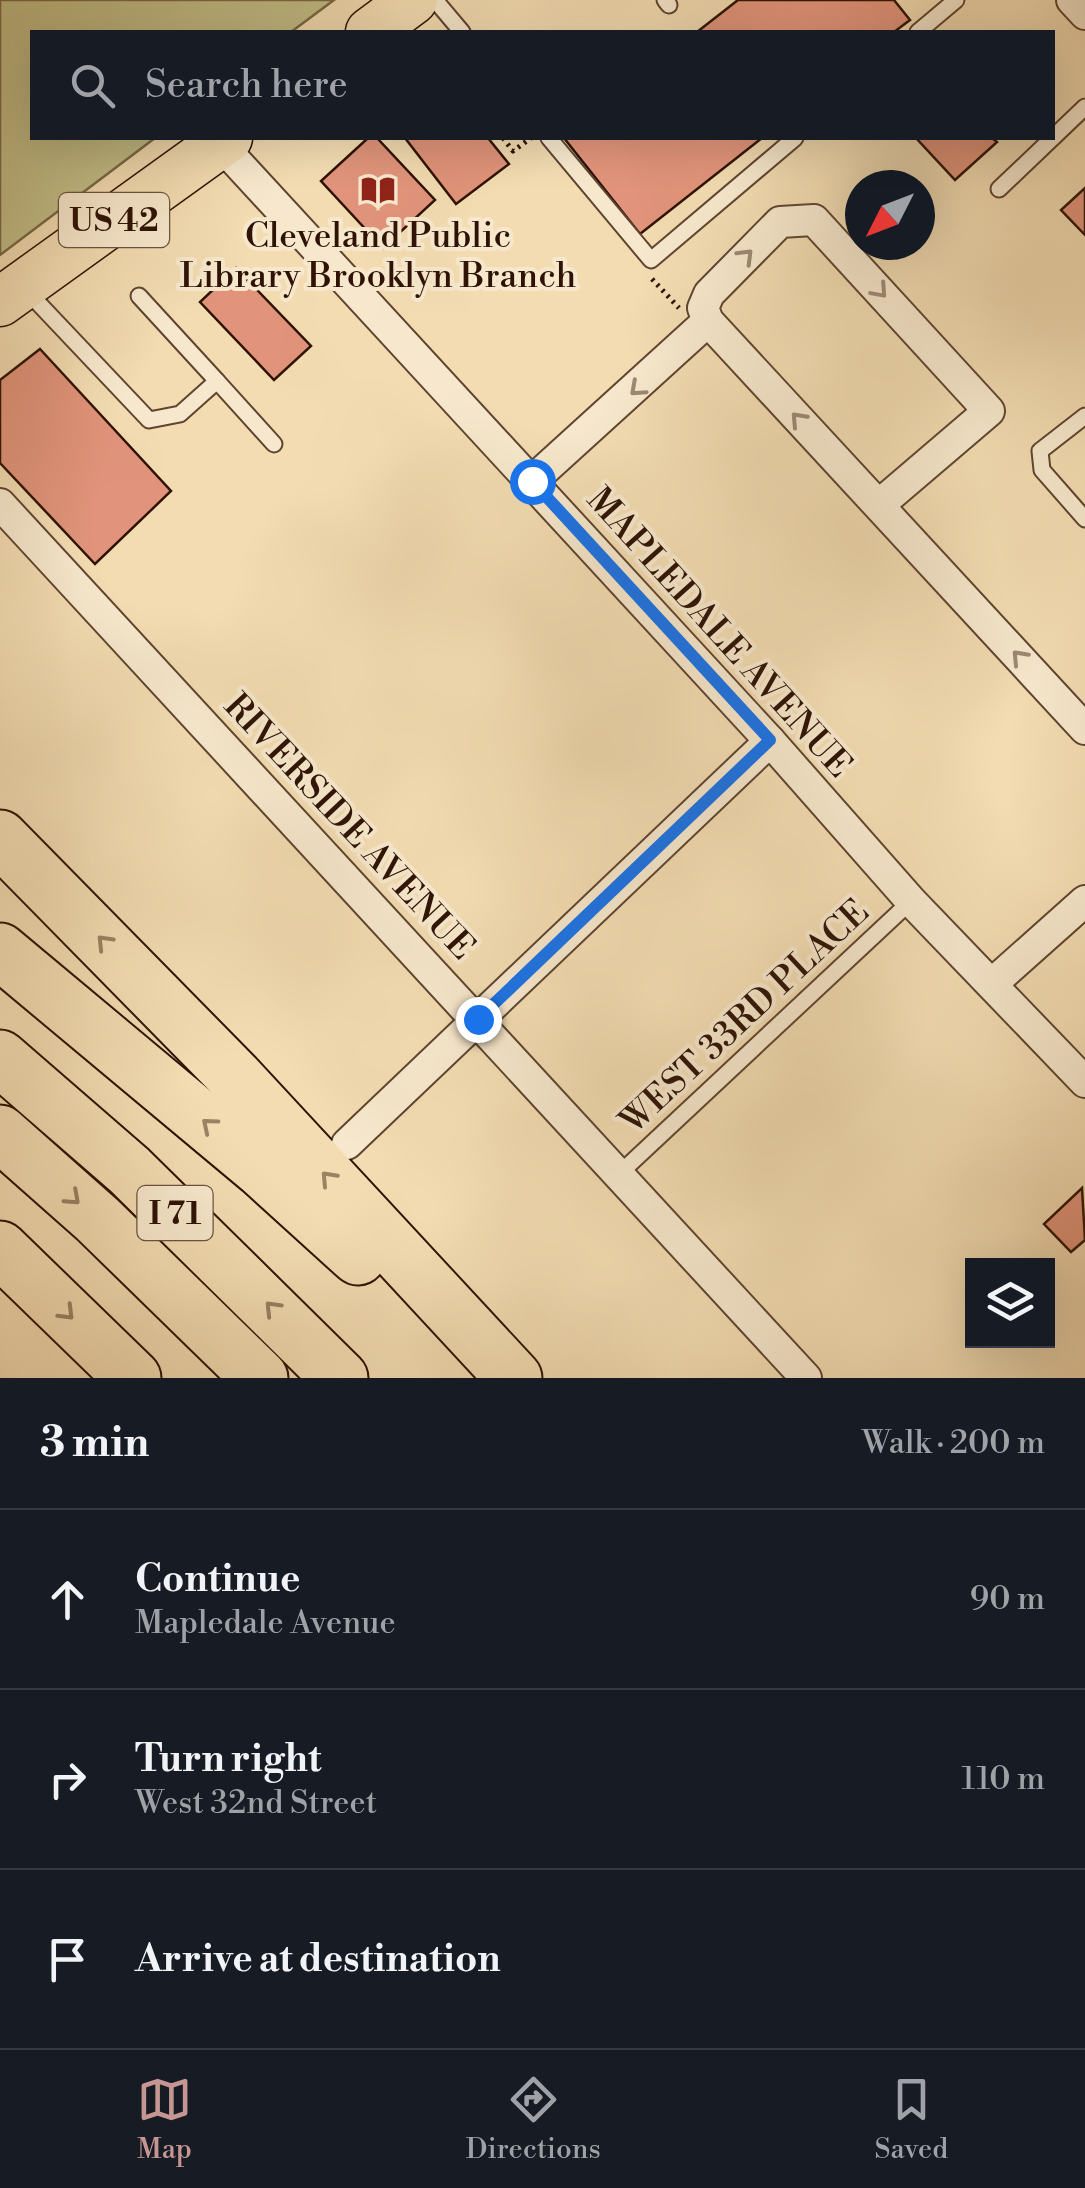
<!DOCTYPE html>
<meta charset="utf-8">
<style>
body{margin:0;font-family:"Libre Bodoni",serif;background:#20242c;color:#f1f3f6}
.controls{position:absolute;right:30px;bottom:30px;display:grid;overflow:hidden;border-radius:0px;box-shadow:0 10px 40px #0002}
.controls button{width:90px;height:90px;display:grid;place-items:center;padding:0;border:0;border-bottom:2px solid #363941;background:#171b24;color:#f1f3f6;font:50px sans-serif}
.compass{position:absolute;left:845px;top:170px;width:90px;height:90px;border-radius:50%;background:#171b24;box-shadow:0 10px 40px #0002;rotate:228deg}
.stop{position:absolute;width:30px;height:30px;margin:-22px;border:8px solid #1a73e8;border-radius:50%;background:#fff}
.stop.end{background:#1a73e8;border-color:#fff;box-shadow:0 2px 10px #0008}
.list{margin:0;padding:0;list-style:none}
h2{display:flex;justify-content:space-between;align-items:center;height:130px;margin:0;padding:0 40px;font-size:42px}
h2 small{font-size:32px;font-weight:400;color:#9ea1a6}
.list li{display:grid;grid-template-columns:65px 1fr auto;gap:30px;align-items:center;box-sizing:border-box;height:180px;padding:0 40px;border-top:2px solid #363941}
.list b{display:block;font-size:38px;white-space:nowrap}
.list p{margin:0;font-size:32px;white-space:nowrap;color:#9ea1a6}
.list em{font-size:32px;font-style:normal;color:#9ea1a6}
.icon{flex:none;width:55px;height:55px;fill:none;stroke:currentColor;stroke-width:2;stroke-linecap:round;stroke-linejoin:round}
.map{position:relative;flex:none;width:1085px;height:1378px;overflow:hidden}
.search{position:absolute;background:#171b24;box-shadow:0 10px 40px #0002;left:30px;right:30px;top:30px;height:110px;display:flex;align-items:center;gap:25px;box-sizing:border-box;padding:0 35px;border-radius:0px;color:#9ea1a6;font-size:38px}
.sheet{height:670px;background:#171b24}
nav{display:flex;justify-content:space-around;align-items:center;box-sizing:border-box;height:140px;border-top:2px solid #363941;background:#171b24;font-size:28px;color:#9ea1a6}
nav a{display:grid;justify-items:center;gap:5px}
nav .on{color:#c59692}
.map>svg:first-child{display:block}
.green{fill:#c2be88;stroke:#786846;stroke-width:2.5}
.building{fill:#e1947b;stroke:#2e1305;stroke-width:2.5}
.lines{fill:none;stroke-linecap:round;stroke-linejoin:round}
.lane-casing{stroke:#5f4530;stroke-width:19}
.street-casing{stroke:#5f4530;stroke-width:34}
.primary-casing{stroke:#2e1305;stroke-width:51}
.highway-casing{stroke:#2e1305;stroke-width:59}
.path{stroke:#2e1305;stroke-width:5;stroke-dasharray:2.5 5;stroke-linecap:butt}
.lane{stroke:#f7e8cd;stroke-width:15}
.street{stroke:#f7e8cd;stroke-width:30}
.primary{stroke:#f3dcb2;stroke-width:48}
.highway{stroke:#f3dcb2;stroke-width:55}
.oneway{stroke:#9d8873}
.oneway2{stroke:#9a8264}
.route{stroke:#1a73e8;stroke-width:12}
.labels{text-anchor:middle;stroke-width:8;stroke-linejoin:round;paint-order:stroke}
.shield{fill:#f7e8cd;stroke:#6a5341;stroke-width:2.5}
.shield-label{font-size:32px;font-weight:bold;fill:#2e1305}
.poi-label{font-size:35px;fill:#2e1305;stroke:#f7e8cd}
.street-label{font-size:35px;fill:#2e1305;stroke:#f7e8cd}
</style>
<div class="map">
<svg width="1085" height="1378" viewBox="0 0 1085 1378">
<rect width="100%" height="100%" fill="#f3dcb2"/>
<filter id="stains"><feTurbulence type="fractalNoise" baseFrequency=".002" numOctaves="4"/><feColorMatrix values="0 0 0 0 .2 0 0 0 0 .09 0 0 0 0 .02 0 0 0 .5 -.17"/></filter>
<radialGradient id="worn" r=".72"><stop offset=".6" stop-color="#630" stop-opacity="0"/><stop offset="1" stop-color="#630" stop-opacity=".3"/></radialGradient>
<polygon class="green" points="0,0 334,0 291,32 32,32 32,138 155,138 0,255"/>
<g class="building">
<polygon points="738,0 894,0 910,20 894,32 697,32"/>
<polygon points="368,138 377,138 435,200 383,248 321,181"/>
<polygon points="405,138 488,138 509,164 456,204"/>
<polygon points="564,138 762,138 640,234"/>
<polygon points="916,138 992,138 997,142 955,180"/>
<polygon points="1085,188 1085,235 1061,210"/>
<polygon points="236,268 311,346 274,380 200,302"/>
<polygon points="40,349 171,491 95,564 0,463 0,380"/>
<polygon points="1082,1188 1085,1240 1071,1252 1044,1224"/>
</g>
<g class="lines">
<g class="lane-casing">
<g id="lane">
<polyline points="435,0 462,32"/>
<polyline points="665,0 669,5"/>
<polyline points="918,32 956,0"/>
<polyline points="549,138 651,260 795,138"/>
<polyline points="999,189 1085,107"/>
<polyline points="25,289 149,420 180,414 217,381 139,296"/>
<polyline points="217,381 274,444"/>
<polyline points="1085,416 1040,451 1042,470 1085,519"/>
<polyline points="618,1175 911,901"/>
</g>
</g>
<g class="street-casing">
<g id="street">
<polyline points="1072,0 1085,14"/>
<polyline points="220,144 770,741 911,901 1085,1082"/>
<polyline points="532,481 708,321"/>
<polyline points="0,504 806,1378"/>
<polyline points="879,505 989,411 814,220 780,222 709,294 703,308 708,321 1085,729"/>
<polyline points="993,983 1085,901"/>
<polyline points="347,1144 770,741"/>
</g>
</g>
<g class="primary-casing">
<g id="primary">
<polyline points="370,32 413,0"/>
<polyline points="0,302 228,138"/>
</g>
</g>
<g class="highway-casing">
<g id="highway">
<polyline points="0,838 235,1077 514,1378"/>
<polyline points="0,951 261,1169 358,1257"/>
<polyline points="0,1058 129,1170 340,1378"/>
<polyline points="0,1133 97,1219 260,1378"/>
<polyline points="0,1249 133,1378"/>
</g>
</g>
<g class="path">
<polyline points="503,138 513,151 531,138"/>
<polyline points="652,279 679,308"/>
</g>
<use href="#lane" class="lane"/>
<use href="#street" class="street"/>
<use href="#primary" class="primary"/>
<use href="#highway" class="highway"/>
</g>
<defs><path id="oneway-chevron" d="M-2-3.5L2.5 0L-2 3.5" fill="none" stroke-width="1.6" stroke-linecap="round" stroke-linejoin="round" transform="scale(2.5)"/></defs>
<g class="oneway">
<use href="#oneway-chevron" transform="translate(746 256) rotate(-45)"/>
<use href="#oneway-chevron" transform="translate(880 291) rotate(48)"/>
<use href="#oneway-chevron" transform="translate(637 389) rotate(138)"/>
<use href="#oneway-chevron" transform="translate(798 419) rotate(-133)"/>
<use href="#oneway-chevron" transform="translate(1019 657) rotate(-133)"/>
</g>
<g class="oneway2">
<use href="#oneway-chevron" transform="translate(104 942) rotate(-134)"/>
<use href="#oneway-chevron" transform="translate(209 1125) rotate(-140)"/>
<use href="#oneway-chevron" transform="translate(328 1178) rotate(-133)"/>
<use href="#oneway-chevron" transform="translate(73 1198) rotate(42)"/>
<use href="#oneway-chevron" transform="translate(272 1308) rotate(-134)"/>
<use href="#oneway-chevron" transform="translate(67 1313) rotate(45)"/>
</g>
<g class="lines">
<polyline class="route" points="478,1019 770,740 532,481"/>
</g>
<defs>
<g id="library-bare" transform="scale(2.7)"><path d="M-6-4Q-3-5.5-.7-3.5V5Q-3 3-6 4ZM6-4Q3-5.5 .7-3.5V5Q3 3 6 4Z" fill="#8f2418" stroke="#f7e8cd" stroke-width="2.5" paint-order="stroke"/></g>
</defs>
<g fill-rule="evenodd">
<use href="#library-bare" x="378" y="190"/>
</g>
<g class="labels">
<g class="shield">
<rect x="59" y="193" width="110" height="54" rx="8"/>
<rect x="137.5" y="1186" width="75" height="54" rx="8"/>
</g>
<g class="shield-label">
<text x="114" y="231">US 42</text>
<text x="175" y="1224">I 71</text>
</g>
<g class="poi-label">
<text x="378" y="247">Cleveland Public<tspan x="378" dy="40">Library Brooklyn Branch</tspan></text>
</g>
<g class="street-label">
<text transform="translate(720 632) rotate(48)" y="12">MAPLEDALE AVENUE</text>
<text transform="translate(350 826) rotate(47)" y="12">RIVERSIDE AVENUE</text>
<text transform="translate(744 1016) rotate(-43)" y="12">WEST 33RD PLACE</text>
</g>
</g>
<rect width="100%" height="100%" filter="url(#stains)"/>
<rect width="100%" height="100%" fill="url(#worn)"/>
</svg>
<div class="controls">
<button><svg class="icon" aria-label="layers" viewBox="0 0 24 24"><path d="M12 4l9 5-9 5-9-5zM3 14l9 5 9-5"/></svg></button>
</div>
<svg class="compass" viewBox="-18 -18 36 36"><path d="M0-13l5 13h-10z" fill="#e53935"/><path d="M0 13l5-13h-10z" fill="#9ea1a6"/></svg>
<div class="stop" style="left:532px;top:481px"></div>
<div class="stop end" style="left:478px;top:1019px"></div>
<div class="search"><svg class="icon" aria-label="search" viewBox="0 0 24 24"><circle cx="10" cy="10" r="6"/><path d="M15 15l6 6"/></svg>Search here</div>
</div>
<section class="sheet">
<h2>3 min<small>Walk · 200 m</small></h2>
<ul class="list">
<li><svg class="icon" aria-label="ahead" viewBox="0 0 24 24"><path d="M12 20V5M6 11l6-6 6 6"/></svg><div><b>Continue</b><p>Mapledale Avenue</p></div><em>90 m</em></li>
<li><svg class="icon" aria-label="right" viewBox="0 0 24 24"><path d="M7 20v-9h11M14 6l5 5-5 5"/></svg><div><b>Turn right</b><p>West 32nd Street</p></div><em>110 m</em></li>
<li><svg class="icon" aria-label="arrive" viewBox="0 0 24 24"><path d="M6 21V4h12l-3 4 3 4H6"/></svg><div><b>Arrive at destination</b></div></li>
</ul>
</section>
<nav>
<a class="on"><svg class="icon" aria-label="map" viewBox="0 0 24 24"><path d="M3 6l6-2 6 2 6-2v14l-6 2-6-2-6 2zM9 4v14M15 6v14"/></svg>Map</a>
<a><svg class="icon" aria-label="directions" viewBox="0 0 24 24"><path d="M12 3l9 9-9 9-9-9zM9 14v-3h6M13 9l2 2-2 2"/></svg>Directions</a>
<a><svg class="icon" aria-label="saved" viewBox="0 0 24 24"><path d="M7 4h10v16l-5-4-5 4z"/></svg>Saved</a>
</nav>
